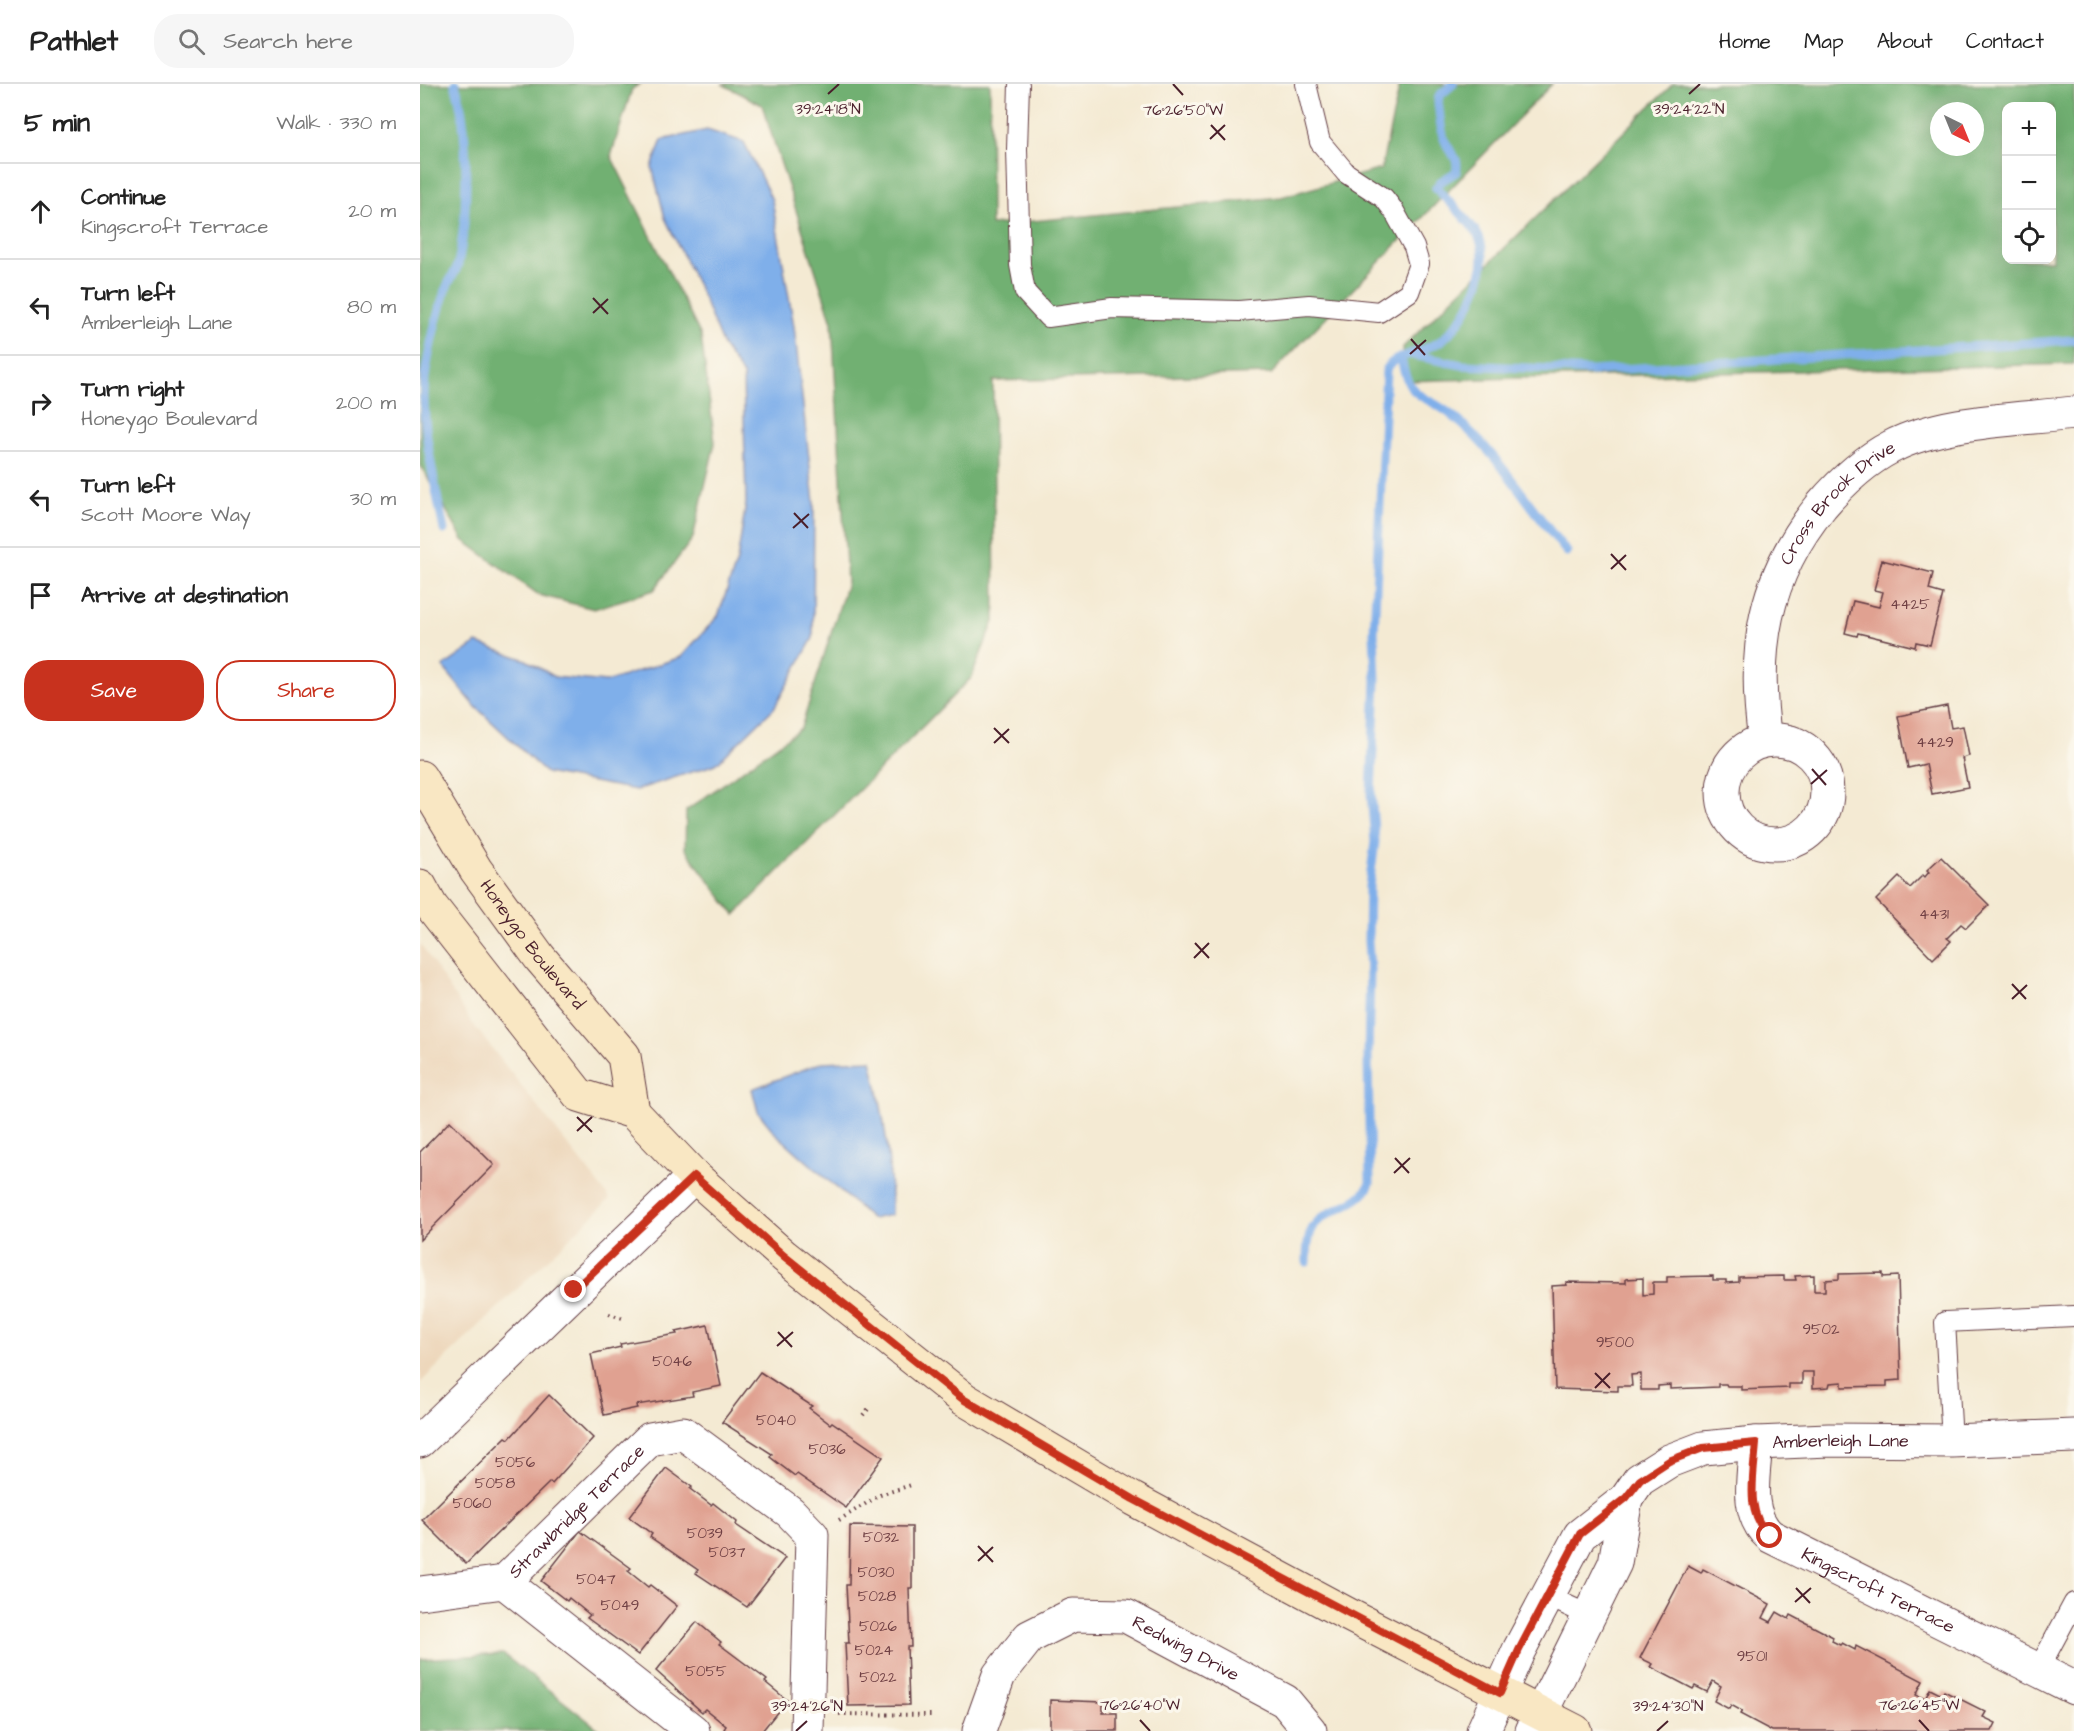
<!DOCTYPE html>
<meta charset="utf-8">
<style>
body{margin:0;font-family:"Architects Daughter",sans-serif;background:#f6f6f6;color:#222}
.controls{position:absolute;right:18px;top:18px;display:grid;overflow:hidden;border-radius:12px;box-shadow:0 6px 24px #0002}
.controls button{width:54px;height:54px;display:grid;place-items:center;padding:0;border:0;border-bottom:2px solid #e0e0e0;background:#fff;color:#222;font:30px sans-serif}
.compass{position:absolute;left:1510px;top:18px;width:54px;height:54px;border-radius:50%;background:#fff;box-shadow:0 6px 24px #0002;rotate:137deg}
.stop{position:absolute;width:18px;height:18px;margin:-14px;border:4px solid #c8321e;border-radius:50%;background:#fff}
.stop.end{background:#c8321e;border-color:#fff;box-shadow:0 2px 6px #0008}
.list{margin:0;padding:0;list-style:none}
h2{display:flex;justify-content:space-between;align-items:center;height:78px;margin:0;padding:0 24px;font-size:26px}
h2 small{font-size:20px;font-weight:400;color:#767676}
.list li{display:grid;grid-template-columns:39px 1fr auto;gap:18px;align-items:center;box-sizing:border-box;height:96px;padding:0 24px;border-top:2px solid #e0e0e0}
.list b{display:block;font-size:22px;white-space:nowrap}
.list p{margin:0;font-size:20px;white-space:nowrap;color:#767676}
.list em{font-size:20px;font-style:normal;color:#767676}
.actions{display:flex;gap:12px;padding:18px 24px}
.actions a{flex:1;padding:14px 0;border:2px solid #c8321e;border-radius:24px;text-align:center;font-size:21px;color:#c8321e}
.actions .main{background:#c8321e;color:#fff}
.icon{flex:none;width:33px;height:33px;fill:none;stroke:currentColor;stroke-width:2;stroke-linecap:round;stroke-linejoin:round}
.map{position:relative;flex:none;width:1654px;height:1647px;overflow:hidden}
header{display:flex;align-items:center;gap:36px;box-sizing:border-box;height:84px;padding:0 30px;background:#fff;border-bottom:2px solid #e0e0e0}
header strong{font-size:28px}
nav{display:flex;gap:33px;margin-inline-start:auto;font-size:21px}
.search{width:420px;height:54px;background:#f6f6f6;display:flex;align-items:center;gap:15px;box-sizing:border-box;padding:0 21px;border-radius:24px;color:#767676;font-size:22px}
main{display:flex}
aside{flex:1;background:#fff}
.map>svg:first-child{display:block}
.built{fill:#edd7bb}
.forest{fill:#71b072;stroke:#5e684e;stroke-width:1.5;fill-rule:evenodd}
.water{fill:#7fafea;stroke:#64678a;stroke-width:1.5}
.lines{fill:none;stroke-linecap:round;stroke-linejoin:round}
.stream{stroke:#7fafea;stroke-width:9}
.building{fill:#e0a191}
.service-casing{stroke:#643d44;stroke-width:22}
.minor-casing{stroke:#643d44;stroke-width:35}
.secondary-casing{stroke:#643d44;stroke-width:35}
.path{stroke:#643d44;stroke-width:4;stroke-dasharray:1.5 4.5;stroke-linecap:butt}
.service{stroke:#fff;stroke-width:20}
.minor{stroke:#fff;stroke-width:33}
.secondary{stroke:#f9e7c3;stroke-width:33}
.route{stroke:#c8321e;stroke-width:8}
.ticks{fill:none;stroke:#4a1f2b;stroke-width:2}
.labels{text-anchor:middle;stroke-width:6;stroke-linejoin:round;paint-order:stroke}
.number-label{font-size:15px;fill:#704044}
.street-label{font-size:18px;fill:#4a1f2b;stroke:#fbf7ec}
.ticks-label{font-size:15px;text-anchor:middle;fill:#4a1f2b;stroke:#fbf7ec;stroke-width:6;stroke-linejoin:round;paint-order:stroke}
</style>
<header>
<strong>Pathlet</strong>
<div class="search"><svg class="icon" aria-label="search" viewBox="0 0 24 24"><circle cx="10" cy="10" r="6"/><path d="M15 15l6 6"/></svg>Search here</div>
<nav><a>Home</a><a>Map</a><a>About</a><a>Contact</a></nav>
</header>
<main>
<aside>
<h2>5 min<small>Walk · 330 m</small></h2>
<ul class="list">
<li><svg class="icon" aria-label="ahead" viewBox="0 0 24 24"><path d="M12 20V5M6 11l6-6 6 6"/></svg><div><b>Continue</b><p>Kingscroft Terrace</p></div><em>20 m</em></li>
<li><svg class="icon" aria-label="left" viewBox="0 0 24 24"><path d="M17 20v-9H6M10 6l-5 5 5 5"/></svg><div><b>Turn left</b><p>Amberleigh Lane</p></div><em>80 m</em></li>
<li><svg class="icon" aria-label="right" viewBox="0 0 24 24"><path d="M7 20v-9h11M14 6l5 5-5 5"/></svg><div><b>Turn right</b><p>Honeygo Boulevard</p></div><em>200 m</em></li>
<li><svg class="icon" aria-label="left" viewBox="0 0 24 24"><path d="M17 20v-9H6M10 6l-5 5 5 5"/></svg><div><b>Turn left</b><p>Scott Moore Way</p></div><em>30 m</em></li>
<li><svg class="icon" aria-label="arrive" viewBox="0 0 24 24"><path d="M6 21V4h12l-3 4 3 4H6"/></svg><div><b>Arrive at destination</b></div></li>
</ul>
<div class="actions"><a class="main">Save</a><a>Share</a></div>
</aside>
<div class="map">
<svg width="1654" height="1647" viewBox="0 0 1654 1647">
<rect width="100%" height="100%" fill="#fbf7ec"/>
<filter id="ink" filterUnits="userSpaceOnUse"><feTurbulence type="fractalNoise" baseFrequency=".0167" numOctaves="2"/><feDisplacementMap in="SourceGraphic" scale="12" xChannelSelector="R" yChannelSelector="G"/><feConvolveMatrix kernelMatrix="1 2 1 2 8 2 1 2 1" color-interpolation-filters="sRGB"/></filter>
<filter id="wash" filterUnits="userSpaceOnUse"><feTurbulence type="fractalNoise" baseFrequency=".008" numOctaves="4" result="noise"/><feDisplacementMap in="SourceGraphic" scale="24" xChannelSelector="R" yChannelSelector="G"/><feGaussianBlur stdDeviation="1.35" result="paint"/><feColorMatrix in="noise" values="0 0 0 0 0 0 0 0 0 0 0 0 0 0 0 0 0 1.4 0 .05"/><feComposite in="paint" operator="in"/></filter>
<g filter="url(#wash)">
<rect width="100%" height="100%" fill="#f4ead3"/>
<polygon class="built" points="0,859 52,939 190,1115 0,1299"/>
<g class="forest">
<polygon points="0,0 220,0 212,5 191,72 281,252 295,359 273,454 234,506 174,525 119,511 43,456 0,380"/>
<polygon points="302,0 570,0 571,141 861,113 961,85 980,0 1132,0 851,290 573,297 575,535 551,594 315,831 265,765 266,727 381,644 427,499 412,238 342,21"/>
<path d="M 1253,0 L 1654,0 L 1654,280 L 985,297 L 983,263 ZM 1632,22 L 1632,176 L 1586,176 L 1586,22 ZM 1519,27 L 1555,27 L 1555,63 L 1519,63 Z"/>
<polygon points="83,1570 181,1647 0,1647 0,1575"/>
</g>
<g class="water">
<polygon points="287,46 324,58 352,116 374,242 394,418 393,554 354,624 296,680 216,706 126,689 56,623 23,583 57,559 106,576 135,593 186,598 261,573 298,532 317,477 326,419 323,291 303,262 280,206 245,134 232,83 242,56"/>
<path d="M 451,976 C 463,1025 472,1080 471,1131 L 452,1135 L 355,1049 L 338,1028 L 332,1005 L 403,978 Z"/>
</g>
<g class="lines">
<g class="stream">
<polyline points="993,271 1042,281 1172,287 1654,256"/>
<path d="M 981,274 C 990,320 1003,307 1034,333 C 1079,370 1109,423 1147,468"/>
<path d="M 24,446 C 15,401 0,339 5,293 C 9,267 17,230 26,205 C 29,196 36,189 38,180 C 48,134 50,45 35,0"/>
<path d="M 887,1178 C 887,1171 887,1162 889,1154 C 896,1121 940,1127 950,1099 L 948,973 L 950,886 L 948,857 L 949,802 L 955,758 L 951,709 L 956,597 L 954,549 L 966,287 C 969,272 1004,268 1019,258 C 1046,239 1077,180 1056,148 C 1045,132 1029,118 1016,104 L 1020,98 L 1036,88 C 1040,73 1030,70 1025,57 C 1020,47 1020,30 1018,18 L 1019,12 L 1033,0"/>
</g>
</g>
<g id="blocks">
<g class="building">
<polygon points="1462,476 1513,489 1509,506 1523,510 1510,561 1496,558 1495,563 1438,549 1437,552 1425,549 1433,517 1459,523 1463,508 1454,506"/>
<polygon points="1527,622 1531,644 1543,642 1549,672 1542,674 1548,703 1512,710 1506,680 1488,684 1478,632"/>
<polygon points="1521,773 1569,821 1546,844 1541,840 1527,854 1531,857 1513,875 1456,816 1479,793 1490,804 1503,791 1505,793 1509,788 1507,786"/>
<polygon points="30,1037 74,1081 0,1156 0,1068"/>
<polygon points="1463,1189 1463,1193 1478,1192 1481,1296 1467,1297 1467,1302 1422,1303 1422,1298 1410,1299 1409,1303 1393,1304 1393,1288 1382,1288 1382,1300 1369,1300 1369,1304 1321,1306 1321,1302 1307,1302 1306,1300 1298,1300 1298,1303 1250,1305 1250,1301 1238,1302 1238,1306 1221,1306 1221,1290 1211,1291 1212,1302 1198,1302 1198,1307 1135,1305 1132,1202 1147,1201 1146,1198 1206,1199 1206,1195 1223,1194 1223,1211 1233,1210 1233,1198 1247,1198 1247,1193 1293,1192 1293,1196 1306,1196 1306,1199 1319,1198 1319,1193 1364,1192 1364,1196 1376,1196 1375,1192 1394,1191 1394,1207 1405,1207 1405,1196 1419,1195 1419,1190"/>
<polygon points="288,1241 301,1302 272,1308 273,1312 216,1321 217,1324 184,1331 171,1270 201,1263 200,1260 257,1250 256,1248"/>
<polygon points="340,1288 392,1322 389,1324 410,1340 412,1338 463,1373 426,1424 377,1390 375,1392 350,1373 352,1370 302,1338"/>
<polygon points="129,1311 173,1354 132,1400 130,1398 46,1480 2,1436 86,1353 89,1355"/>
<polygon points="246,1384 272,1403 270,1405 291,1421 293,1419 317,1438 316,1441 365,1474 327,1523 276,1489 278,1486 230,1453 232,1450 209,1433"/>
<polygon points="430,1442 492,1443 492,1504 489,1504 491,1563 487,1563 489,1621 428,1622 425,1559 429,1559 426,1501 429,1501"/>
<polygon points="160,1447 211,1484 208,1487 228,1503 230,1501 257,1522 218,1571 167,1534 170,1531 149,1514 147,1517 121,1497"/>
<polygon points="1268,1482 1281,1489 1283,1485 1350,1520 1343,1534 1351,1538 1357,1528 1369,1535 1371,1531 1413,1553 1412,1557 1420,1561 1422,1559 1435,1566 1436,1562 1503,1597 1496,1611 1505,1615 1510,1605 1522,1611 1524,1607 1566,1628 1563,1633 1576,1639 1572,1647 1352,1647 1320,1630 1322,1627 1311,1621 1309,1625 1294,1617 1301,1602 1293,1597 1287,1608 1275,1602 1273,1605 1231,1583 1233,1580 1220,1574"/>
<polygon points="277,1538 301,1558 299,1560 347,1596 345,1598 367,1616 342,1647 307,1647 304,1645 306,1642 285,1625 282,1628 236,1587"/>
<polygon points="630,1616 683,1618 683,1629 697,1629 697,1647 630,1647"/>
</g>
</g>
</g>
<g filter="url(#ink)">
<use href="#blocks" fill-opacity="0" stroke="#643d44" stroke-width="1.5"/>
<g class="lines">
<g class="service-casing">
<g id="service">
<polyline points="599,0 597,65 600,181 605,208 628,233 692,224 819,227 889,221 959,228 989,208 999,180 994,163 974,127 964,114 926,89 900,58 886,0"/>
<polyline points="1532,1357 1525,1238 1654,1232"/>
<polyline points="1127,1512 1168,1531"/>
<polyline points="1618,1586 1654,1519"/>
</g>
</g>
<g class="minor-casing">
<g id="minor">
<path id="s1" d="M 1345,656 C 1332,567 1343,493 1402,421 C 1421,399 1444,377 1471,363 C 1523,336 1597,336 1654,329"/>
<circle cx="1355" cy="708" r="52"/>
<polyline points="0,1357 274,1092"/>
<path id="s2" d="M 1336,1359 C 1334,1391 1324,1429 1350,1452 L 1654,1604"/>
<polyline points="84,1498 273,1647"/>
<path id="s3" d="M 0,1509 L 84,1498 L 230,1355 L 263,1349 L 370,1428 L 392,1451 L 387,1647"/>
<path id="s4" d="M 559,1647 L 579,1591 L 609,1553 L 653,1531 L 706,1532 L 865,1617 L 890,1647"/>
<path id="s5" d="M 1063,1647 L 1099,1566 L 1160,1451 L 1206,1415 L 1219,1396 L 1249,1377 L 1283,1364 L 1336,1359 L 1409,1356 L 1532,1357 L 1654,1352"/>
<polyline points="1112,1647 1195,1479 1206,1415"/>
</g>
</g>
<g class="secondary-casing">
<g id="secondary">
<path id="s6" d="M 0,693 L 56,786 L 120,874 L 204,972 L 213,1028"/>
<polyline points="0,802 11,822 159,1011 213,1028 274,1092 364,1172 544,1315 713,1415 927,1530 1155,1647"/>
</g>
</g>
<g class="path">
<polyline points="189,1230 203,1234"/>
<polyline points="443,1331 450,1323"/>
<polyline points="419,1436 460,1411 491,1401"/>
<polyline points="419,1630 515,1631"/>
</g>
<use href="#service" class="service"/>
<use href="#minor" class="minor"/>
<use href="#secondary" class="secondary"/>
</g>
</g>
<g class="lines" filter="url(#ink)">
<path class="route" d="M 154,1206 L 274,1092 L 364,1172 L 543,1315 L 713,1415 L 1080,1609 L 1099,1566 L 1160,1450 L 1206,1414 L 1220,1396 L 1249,1377 L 1283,1364 L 1336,1359 C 1334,1391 1324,1430 1350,1452"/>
</g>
<path class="ticks" d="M 753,0 L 763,11M 408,10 L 419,0M 1269,10 L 1280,0M 791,41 L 805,56M 790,55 L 805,41M 173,214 L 188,230M 173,229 L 188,215M 991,255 L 1005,271M 990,270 L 1006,256M 374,429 L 388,444M 373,444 L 389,430M 1191,470 L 1206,486M 1191,485 L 1206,471M 574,644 L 589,659M 574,659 L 589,645M 1392,685 L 1406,701M 1391,700 L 1407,686M 775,859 L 789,874M 774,874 L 789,859M 1592,900 L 1606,915M 1592,915 L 1607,901M 157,1033 L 172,1048M 157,1047 L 172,1033M 975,1074 L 989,1089M 974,1089 L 990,1074M 358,1248 L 372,1263M 357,1262 L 373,1248M 1175,1289 L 1190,1304M 1175,1304 L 1190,1289M 558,1462 L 573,1478M 558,1477 L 573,1463M 1376,1504 L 1390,1519M 1375,1518 L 1391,1504M 720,1636 L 730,1647M 1499,1636 L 1509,1647M 376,1647 L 387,1637M 1237,1647 L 1248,1637"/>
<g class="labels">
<g class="number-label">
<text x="1490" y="525">4425</text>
<text x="1515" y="663">4429</text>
<text x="1514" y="835">4431</text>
<text x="1401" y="1250">9502</text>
<text x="1195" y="1263">9500</text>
<text x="252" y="1282">5046</text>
<text x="356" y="1341">5040</text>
<text x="407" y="1370">5036</text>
<text x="95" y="1383">5056</text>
<text x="75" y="1404">5058</text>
<text x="52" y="1424">5060</text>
<text x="285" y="1454">5039</text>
<text x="461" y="1458">5032</text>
<text x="307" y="1473">5037</text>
<text x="456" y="1493">5030</text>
<text x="176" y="1500">5047</text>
<text x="457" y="1517">5028</text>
<text x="200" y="1526">5049</text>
<text x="458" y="1547">5026</text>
<text x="454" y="1571">5024</text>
<text x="1332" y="1577">9501</text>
<text x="286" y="1592">5055</text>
<text x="458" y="1598">5022</text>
</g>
<g class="street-label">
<text dy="6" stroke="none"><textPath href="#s1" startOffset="262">Cross Brook Drive</textPath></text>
<text dy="6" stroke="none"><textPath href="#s6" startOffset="202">Honeygo Boulevard</textPath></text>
<text dy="6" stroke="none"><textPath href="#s5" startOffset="510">Amberleigh Lane</textPath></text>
<text dy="6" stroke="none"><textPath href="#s3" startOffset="186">Strawbridge Terrace</textPath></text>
<text dy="6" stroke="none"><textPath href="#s2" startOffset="219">Kingscroft Terrace</textPath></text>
<text dy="6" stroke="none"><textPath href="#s4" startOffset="278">Redwing Drive</textPath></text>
</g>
</g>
<g class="ticks-label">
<text x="408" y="30">39°24'18"N</text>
<text x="1269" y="30">39°24'22"N</text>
<text x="763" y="31">76°26'50"W</text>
<text x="720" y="1626">76°26'40"W</text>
<text x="1499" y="1626">76°26'45"W</text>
<text x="387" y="1627">39°24'26"N</text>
<text x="1248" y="1627">39°24'30"N</text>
</g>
</svg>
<div class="controls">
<button>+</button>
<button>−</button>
<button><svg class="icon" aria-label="locate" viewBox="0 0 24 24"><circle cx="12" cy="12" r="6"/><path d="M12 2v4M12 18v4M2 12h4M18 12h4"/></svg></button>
</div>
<svg class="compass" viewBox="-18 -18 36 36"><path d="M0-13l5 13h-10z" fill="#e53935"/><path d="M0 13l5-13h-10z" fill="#767676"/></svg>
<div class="stop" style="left:1350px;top:1452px"></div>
<div class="stop end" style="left:154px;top:1206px"></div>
</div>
</main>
